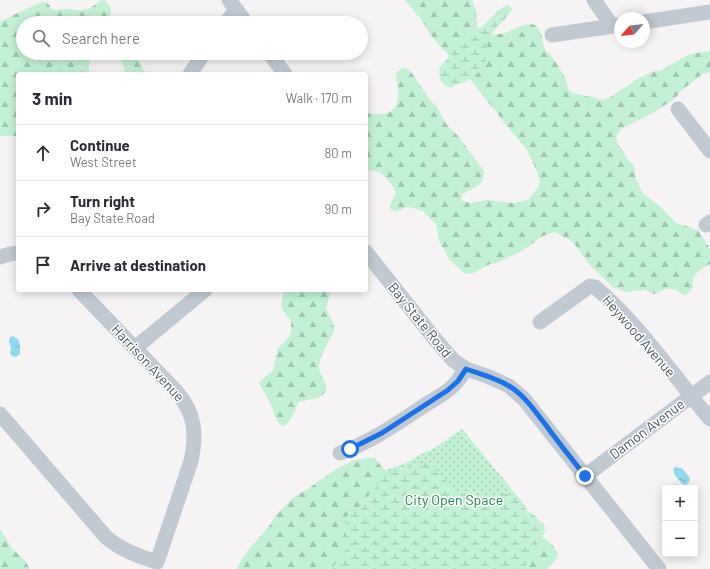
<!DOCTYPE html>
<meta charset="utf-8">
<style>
body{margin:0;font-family:Barlow,sans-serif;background:#f2f2f3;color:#2b2b33}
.controls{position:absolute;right:12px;bottom:12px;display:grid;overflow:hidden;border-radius:4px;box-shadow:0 2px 10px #0003}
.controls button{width:36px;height:36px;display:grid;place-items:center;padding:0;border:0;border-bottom:1px solid #e1e1e2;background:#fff;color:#2b2b33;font:20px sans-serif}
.compass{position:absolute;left:614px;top:12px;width:36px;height:36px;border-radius:50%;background:#fff;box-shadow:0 2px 10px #0003;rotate:243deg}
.stop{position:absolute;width:12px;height:12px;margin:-9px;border:3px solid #1a73e8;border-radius:50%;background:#fff}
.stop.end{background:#1a73e8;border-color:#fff;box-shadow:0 1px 4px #0008}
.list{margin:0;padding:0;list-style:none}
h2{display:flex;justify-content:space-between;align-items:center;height:52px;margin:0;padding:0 16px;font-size:17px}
h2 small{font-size:13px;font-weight:400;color:#7c7c81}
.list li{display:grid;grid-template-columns:26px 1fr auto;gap:12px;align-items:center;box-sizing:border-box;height:56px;padding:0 16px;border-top:1px solid #e1e1e2}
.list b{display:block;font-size:15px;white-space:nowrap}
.list p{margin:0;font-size:13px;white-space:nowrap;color:#7c7c81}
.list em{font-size:13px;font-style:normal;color:#7c7c81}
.icon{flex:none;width:22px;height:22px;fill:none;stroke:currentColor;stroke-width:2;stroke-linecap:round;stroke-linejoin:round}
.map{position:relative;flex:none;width:710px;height:569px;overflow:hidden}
.search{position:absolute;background:#fff;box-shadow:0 2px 10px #0003;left:16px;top:16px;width:352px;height:44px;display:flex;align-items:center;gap:10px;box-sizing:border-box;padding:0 14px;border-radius:22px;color:#7c7c81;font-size:15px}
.panel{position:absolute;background:#fff;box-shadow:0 2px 10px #0003;left:16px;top:72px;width:352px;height:220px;border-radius:4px}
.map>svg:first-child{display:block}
.green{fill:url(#green-dots)}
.forest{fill:url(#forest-firs)}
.wetland{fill:url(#wetland-marsh)}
.water{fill:url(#water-ripples)}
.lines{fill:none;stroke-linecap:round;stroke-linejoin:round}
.minor{stroke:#c1cad2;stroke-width:15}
.route{stroke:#1a73e8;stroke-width:5}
.labels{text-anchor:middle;stroke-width:3;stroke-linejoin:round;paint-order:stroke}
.street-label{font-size:14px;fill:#4a5661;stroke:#fff}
.park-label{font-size:14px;fill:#17864f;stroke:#fff}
</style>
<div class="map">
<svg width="710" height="569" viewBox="0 0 710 569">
<defs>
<pattern id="green-dots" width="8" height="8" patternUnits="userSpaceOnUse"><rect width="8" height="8" fill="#c3f1d5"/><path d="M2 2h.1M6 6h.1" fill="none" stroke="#a0c6b0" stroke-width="1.8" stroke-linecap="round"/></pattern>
<pattern id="forest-firs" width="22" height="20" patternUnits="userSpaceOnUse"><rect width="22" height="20" fill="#c3f1d5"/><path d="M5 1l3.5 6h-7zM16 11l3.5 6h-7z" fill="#a0c6b0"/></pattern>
<pattern id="wetland-marsh" width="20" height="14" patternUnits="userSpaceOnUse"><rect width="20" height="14" fill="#c3f1d5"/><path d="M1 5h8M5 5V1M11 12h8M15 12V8" fill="none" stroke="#a0c6b0"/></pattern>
<pattern id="water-ripples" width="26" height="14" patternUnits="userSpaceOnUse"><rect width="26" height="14" fill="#90daee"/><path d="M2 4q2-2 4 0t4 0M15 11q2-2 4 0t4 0" fill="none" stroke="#78b4c4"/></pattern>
</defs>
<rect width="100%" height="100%" fill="#f5f3f3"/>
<polygon class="green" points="462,429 527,508 451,569 367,482 388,469 404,464 423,453 433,449"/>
<g class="forest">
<path d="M 102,0 L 106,1 C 106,2 109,5 110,6 C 113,13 107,16 116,20 L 125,17 L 136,18 L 139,17 L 146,23 L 23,23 L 23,53 L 94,53 L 89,63 L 89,74 L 18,74 L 18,136 L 0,136 L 0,22 C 6,19 40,1 45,2 C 49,3 50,7 52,9 L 55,10 L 69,9 L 81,11 L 90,8 Z"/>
<path d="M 405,0 L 472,0 L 476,11 L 477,27 L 482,34 L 493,35 L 505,33 L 524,25 L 531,24 L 535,25 L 538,28 L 542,36 L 543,44 L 546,52 L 550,54 L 557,64 L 564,76 L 569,90 L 573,93 L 585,96 L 593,97 L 601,100 L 609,98 L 637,79 L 651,72 L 661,70 L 690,54 L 710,51 L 710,72 L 703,74 L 682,90 L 674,99 L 670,102 L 649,115 L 621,129 L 616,137 L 618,145 L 622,149 L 628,160 L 634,166 L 636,179 L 643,194 L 660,206 L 674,221 L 681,225 L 690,227 L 698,230 L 710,249 L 710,264 C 700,269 690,275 693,287 L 690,292 L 685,295 C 680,294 678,290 673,289 C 667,287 660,292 654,294 L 646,290 L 625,292 L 613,287 L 589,264 L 576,246 L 570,240 L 554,232 L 543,236 L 522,251 L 496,263 L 490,264 L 474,273 L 465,274 L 449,259 L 439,241 L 436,224 L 423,211 L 409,207 L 406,207 L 396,212 L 391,210 L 390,205 L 396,193 C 392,182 379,167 366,171 L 366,114 C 371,113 377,114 382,114 C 403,113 398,88 396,74 C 401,67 405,66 411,72 L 431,101 L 437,107 L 447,125 L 458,136 L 484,171 C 484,186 476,187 464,193 L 462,195 L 461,200 L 470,203 L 487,200 L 514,203 L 528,200 L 538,188 L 540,182 L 537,171 L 527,150 L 502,120 L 495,110 L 486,100 L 472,81 L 449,56 L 446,51 L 443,50 L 430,34 L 423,22 Z"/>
<path d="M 114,53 L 135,53 C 138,60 143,66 145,74 L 126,74 C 124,66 121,58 114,53 Z"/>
<path d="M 284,290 L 331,290 L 326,309 C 329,315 334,322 334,329 C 334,333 331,337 329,340 C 325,349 320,357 319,366 C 319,376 330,385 325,392 C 319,401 307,398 298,403 C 294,412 292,422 283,426 C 275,423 275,414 272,407 C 269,399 263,391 259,383 L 261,380 L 273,371 L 278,348 L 290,336 L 291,333 L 291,321 L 282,309 L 281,305 Z"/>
<path d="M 367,458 L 375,458 C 379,464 383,469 390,473 L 450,492 L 534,531 L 551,543 L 558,553 C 557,561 552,564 546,569 L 237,569 L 239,564 L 246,553 L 270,525 L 276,515 L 294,497 L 308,489 L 333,471 L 352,461 Z"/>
<polygon points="0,529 12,548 25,561 30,569 0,569"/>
</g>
<g class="wetland">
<path d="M 507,5 L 512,8 C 509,16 503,21 497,27 C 493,31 491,36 489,40 C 484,50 489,59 481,70 C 477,75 469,80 463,83 C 461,84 457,84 454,86 C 452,87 452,88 449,87 C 445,86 441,82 440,79 C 439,74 439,71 440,67 L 463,40 L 472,32 L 484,25 L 499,10 Z"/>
<path d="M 427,462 L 431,462 L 434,465 L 439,473 L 445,480 L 448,485 L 456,493 L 469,494 L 483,505 C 494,504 502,487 514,497 C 519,500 521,505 525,509 C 530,514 537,514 539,522 L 544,524 L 545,532 C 539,539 540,542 536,549 C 532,556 527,561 524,569 L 332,569 C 338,556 348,556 348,539 C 347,538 346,537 346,536 C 345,534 345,519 346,517 C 348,514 351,513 354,511 C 360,507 364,500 369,494 L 371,495 L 374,491 L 379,482 L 384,477 L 391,472 L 396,469 L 407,468 L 413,466 L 416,466 Z"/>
</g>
<g class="water">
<polygon points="14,336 14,337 18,339 20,345 20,354 16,357 12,356 10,353 11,348 9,342 10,337"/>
<polygon points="677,466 678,468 682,468 690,478 689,482 686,485 682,484 674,474 674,471 673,469"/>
</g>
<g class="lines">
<g class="minor">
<polyline points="229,0 246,23"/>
<polyline points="594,0 612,26"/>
<polyline points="644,22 710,12"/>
<polyline points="225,23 237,10"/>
<polyline points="552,35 620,25"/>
<polyline points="269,53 285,74"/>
<polyline points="190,74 204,53"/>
<polyline points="678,109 710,151"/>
<polyline points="706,225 710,222"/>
<polyline points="366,252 434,338 453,360 466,369 487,376 509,386 524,399 659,569"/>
<polyline points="0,257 10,254 18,253"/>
<path d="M 540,322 L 590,286 L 595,287 C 639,324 672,374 710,419"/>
<polyline points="135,348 205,290"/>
<path d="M 0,414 L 106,537 C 121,550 138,556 157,562 L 191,461 C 197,433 195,413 176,391 L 79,290"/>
<path d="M 340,453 C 371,442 398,423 425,405 C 434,399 445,394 453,386 C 458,381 462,375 466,369"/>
<polyline points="585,476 710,382"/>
</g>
</g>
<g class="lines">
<path class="route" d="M 350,449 L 382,433 L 448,390 L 458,381 L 466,369 C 480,374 496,378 509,386 C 524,395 535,411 545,424 C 558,442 572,459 585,476"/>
</g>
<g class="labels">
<g class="street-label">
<text transform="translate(420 320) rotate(51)" y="5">Bay State Road</text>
<text transform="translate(639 336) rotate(49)" y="5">Heywood Avenue</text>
<text transform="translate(148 363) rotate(47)" y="5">Harrison Avenue</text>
<text transform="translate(647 429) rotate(-37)" y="5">Damon Avenue</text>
</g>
<g class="park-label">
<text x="454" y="505">City Open Space</text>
</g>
</g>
</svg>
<div class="controls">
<button>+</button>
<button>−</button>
</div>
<svg class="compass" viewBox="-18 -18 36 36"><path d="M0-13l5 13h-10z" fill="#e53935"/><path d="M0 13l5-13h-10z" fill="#7c7c81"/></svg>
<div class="stop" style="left:350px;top:449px"></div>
<div class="stop end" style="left:585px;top:476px"></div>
<div class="search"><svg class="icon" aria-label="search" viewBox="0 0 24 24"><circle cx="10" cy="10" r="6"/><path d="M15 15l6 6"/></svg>Search here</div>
<section class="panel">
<h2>3 min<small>Walk · 170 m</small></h2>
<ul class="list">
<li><svg class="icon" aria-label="ahead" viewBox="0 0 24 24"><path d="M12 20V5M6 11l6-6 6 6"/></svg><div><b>Continue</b><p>West Street</p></div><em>80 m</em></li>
<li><svg class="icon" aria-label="right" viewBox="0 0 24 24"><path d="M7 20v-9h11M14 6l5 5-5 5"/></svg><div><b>Turn right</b><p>Bay State Road</p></div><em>90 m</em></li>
<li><svg class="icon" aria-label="arrive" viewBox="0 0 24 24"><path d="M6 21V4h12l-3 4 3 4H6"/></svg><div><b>Arrive at destination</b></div></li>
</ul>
</section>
</div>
